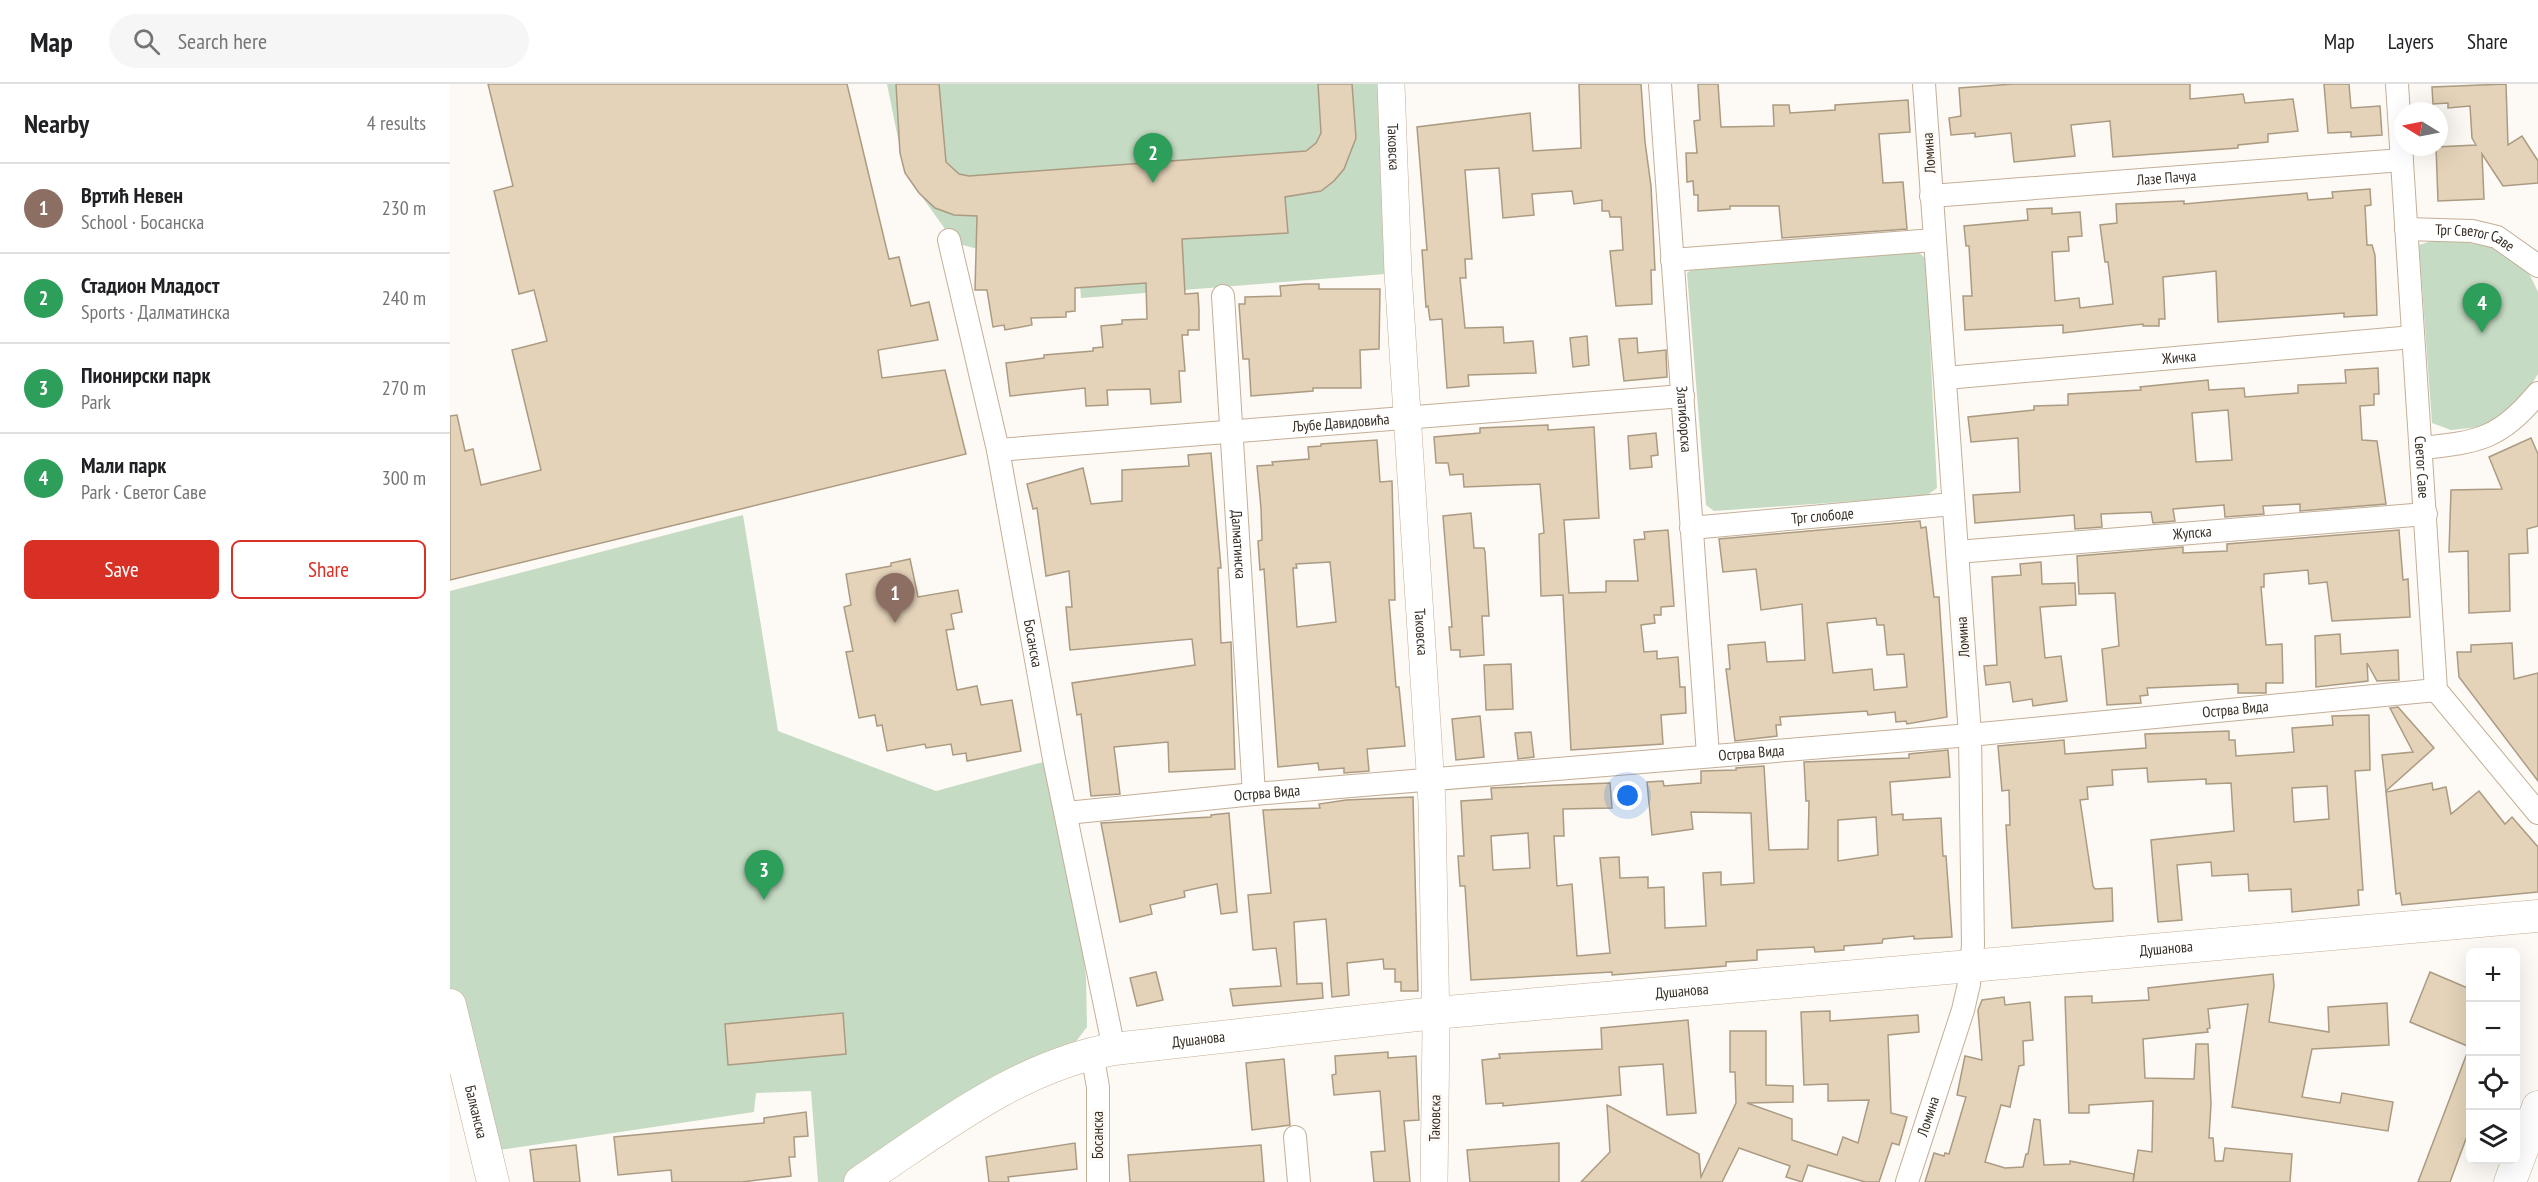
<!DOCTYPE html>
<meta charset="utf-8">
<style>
body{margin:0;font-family:"PT Sans Narrow",sans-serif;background:#f6f6f6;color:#202124}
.controls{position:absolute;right:18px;bottom:18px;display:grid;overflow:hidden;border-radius:9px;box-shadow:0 6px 24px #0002}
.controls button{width:54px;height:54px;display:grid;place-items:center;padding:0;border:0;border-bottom:2px solid #e0e0e0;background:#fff;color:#202124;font:30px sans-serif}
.compass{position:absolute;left:1944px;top:18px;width:54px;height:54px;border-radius:50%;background:#fff;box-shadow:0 6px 24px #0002;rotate:280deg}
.you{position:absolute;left:1178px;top:712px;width:21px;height:21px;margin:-15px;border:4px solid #fff;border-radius:50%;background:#1a73e8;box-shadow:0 0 0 9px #1a73e833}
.badge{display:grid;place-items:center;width:39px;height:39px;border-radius:50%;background:#d93025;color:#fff;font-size:20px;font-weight:700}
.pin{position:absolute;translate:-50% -50px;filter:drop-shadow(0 2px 3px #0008)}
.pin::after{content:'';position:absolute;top:32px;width:21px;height:18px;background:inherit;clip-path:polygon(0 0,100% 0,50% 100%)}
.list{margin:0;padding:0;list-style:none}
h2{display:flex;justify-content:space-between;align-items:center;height:78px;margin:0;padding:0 24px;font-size:26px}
h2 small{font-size:20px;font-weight:400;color:#757577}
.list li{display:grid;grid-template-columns:39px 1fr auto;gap:18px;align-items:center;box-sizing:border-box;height:90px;padding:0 24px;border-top:2px solid #e0e0e0}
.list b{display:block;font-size:22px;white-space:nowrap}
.list p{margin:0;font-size:20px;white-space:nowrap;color:#757577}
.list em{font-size:20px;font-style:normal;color:#757577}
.actions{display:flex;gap:12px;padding:18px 24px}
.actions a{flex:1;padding:14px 0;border:2px solid #d93025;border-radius:9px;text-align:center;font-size:21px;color:#d93025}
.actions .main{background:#d93025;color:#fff}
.icon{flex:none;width:33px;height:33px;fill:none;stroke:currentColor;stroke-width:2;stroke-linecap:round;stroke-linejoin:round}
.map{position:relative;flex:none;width:2088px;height:1098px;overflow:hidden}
header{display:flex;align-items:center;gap:36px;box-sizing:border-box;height:84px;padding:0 30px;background:#fff;border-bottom:2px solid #e0e0e0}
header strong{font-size:28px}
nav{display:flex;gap:33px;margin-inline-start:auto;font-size:21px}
.search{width:420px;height:54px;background:#f6f6f6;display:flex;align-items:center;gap:15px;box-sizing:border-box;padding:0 21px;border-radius:33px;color:#757577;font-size:22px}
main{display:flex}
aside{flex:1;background:#fff}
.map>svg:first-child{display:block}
.green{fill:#c5dbc3}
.building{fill:#e4d3b9;stroke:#ab9b82;stroke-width:1.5;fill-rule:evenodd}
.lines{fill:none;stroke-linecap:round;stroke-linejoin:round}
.minor-casing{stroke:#c3af97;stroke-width:24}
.tertiary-casing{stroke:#c3af97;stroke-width:28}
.secondary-casing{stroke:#c3af97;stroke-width:33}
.minor{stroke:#fff;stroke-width:22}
.tertiary{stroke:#fff;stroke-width:27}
.secondary{stroke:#fff;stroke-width:32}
.labels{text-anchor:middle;stroke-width:6;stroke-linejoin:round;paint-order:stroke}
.street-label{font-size:15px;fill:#362e25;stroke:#fdf9f4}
</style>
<header>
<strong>Map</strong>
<div class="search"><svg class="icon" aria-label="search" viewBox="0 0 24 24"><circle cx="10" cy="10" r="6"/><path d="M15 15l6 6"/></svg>Search here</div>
<nav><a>Map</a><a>Layers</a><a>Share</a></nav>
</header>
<main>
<aside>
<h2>Nearby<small>4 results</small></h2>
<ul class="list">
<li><span class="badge" style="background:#8d6e63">1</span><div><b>Вртић Невен</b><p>School · Босанска</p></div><em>230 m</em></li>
<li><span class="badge" style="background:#2e9e5b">2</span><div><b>Стадион Младост</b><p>Sports · Далматинска</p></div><em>240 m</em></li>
<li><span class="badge" style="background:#2e9e5b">3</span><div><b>Пионирски парк</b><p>Park</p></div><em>270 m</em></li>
<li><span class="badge" style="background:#2e9e5b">4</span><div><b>Мали парк</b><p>Park · Светог Саве</p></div><em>300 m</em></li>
</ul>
<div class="actions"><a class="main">Save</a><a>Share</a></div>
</aside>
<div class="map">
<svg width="2088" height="1098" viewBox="0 0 2088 1098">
<rect width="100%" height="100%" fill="#fdf9f4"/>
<g class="green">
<polygon points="437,0 941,0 948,189 631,214 627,161 528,165 505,159 455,89"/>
<polygon points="1990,154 2043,163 2074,179 2088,208 2088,290 2070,319 2039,342 2001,346 1982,339 1969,161"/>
<polygon points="1464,164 1476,175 1487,404 1476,412 1264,427 1256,421 1237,189 1246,182"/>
<polygon points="293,431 328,647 486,707 604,675 619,739 636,894 637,943 621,964 410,1098 368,1098 361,1007 306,1009 304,1028 36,1068 0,921 0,507"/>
</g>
<g class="building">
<polygon points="38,0 397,0 439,175 449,173 461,222 479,218 488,256 428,266 432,294 495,286 516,370 0,496 0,332 7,331 15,367 23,365 31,401 91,386 62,266 97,257 84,206 69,210 44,107 63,102"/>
<polygon points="446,0 489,0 496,78 509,90 519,92 856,67 866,59 871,49 868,0 902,0 906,54 894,85 884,97 871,107 835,113 838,149 732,155 735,210 748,209 749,226 749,246 738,246 738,251 732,251 735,287 729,287 731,318 701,320 700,305 657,306 658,321 636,322 635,304 560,312 556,279 594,274 594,271 643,267 643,264 653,263 651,242 672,240 672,236 697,235 696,199 625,204 625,227 616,228 616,233 581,234 582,241 555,246 554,241 543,243 537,206 525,206 527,132 504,131 485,124 469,109 455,89 450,69"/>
<polygon points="1129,0 1191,0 1195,58 1201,102 1205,186 1201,186 1202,220 1166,222 1160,167 1173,166 1171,133 1160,133 1159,127 1152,127 1152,116 1124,120 1122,107 1082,110 1084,131 1053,134 1049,84 1015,86 1022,175 1015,175 1016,194 1010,194 1015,244 1053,243 1054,259 1083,257 1086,289 1018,291 1019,302 997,304 992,235 980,236 978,222 976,223 972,166 977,166 967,43 1080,29 1083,67 1131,64"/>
<polygon points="1248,0 1268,0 1271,43 1324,42 1323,21 1339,21 1340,29 1385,26 1385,21 1458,16 1460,48 1429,50 1433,99 1453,98 1457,145 1332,154 1329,122 1280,122 1280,125 1248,127 1248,111 1244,111 1243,97 1237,98 1236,69 1247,69 1244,37 1250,36"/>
<polygon points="1563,0 1740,0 1740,15 1793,10 1795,19 1843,15 1848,47 1818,50 1818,58 1788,61 1788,64 1663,73 1660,37 1621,41 1625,72 1564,78 1561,49 1525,53 1525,49 1501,51 1499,34 1511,32 1509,4"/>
<polygon points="1874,0 1899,0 1901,24 1930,22 1932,51 1901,53 1901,48 1878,49"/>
<polygon points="2056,0 2058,61 2072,52 2088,77 2088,99 2053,102 2032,70 2034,115 1988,117 1986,63 2026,61 2022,54 2020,22 1998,24 1998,19 1983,20 1982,3"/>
<polygon points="1920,105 1921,121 1915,122 1917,161 1922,161 1925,171 1927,231 1894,233 1894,229 1768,238 1766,187 1713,193 1715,235 1709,235 1709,242 1693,242 1693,240 1613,249 1613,241 1515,246 1513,212 1522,212 1519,162 1516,162 1514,142 1578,136 1577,125 1602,124 1602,130 1630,128 1632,152 1618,153 1619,167 1602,168 1605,217 1629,214 1630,224 1663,220 1658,178 1655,178 1650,141 1667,139 1666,120 1734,117 1734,120 1857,109 1858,116 1883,114 1882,108"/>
<polygon points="856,200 869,200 869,205 930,205 929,265 910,266 911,304 863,304 863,307 801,312 799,275 793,275 789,220 795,220 795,213 831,212 830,202"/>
<polygon points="1137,252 1139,281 1123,283 1120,254"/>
<polygon points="1187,254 1188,269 1216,266 1217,293 1174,297 1169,255"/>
<path d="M 1928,284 L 1929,310 L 1924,310 L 1924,321 L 1910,322 L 1912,356 L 1927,357 L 1936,420 L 1850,427 L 1850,420 L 1813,422 L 1814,430 L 1775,433 L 1774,421 L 1723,425 L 1725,437 L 1703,439 L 1701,428 L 1651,430 L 1652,443 L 1625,445 L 1624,431 L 1525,439 L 1523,411 L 1570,408 L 1568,354 L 1521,358 L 1518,333 L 1584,326 L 1584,322 L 1618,321 L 1618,310 L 1691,306 L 1690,303 L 1758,296 L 1759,306 L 1794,304 L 1795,313 L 1848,309 L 1848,301 L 1896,299 L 1895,286 ZM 1778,326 L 1782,376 L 1746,378 L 1742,329 Z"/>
<polygon points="1098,341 1098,346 1144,343 1149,434 1114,436 1119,509 1156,508 1156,497 1188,497 1184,456 1195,455 1194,448 1218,446 1224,522 1211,523 1211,531 1204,531 1205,539 1191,541 1194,568 1207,567 1207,575 1228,573 1230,603 1235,603 1236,629 1211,631 1213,660 1121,666 1113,511 1091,512 1089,450 1094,449 1090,400 1014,403 1013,390 1000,391 998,379 986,379 984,353 1030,349 1030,344"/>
<polygon points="1206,349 1208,371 1201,372 1202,383 1180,385 1178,352"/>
<polygon points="2081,354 2088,370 2088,442 2077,445 2078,469 2059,470 2060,527 2019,529 2018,467 1999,468 2001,406 2052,405 2039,373"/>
<path d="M 927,356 L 930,398 L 942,397 L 945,516 L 939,516 L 946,603 L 949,603 L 955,662 L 917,665 L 919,687 L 894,689 L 894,684 L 869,686 L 868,679 L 828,683 L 814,485 L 810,486 L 808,457 L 812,456 L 811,424 L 807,382 L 823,381 L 822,378 L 859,375 L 858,363 L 871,362 L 871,360 ZM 880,478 L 886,538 L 847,543 L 843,484 L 847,484 L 846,480 Z"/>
<polygon points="761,369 771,484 768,484 771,559 781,558 785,685 719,688 718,658 664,663 670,710 641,712 631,630 627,631 622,599 745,581 742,555 620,566 616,523 622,523 619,487 596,492 587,424 583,425 577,400 633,384 641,420 672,417 672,386 739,382 738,371"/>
<polygon points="1021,429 1024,464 1034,464 1035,468 1039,532 1032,532 1034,571 1010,573 1010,566 1001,566 999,543 1002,543 993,432"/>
<path d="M 1470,437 L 1471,444 L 1476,443 L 1484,513 L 1489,513 L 1497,633 L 1457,640 L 1456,637 L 1446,638 L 1445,628 L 1418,631 L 1417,627 L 1330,633 L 1331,641 L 1326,641 L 1327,652 L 1285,657 L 1276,585 L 1280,585 L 1278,561 L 1315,558 L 1317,578 L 1355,576 L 1352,520 L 1311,526 L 1306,485 L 1273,488 L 1269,455 ZM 1426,534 L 1427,541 L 1434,541 L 1437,571 L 1454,570 L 1457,603 L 1424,606 L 1422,585 L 1383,589 L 1377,539 Z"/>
<polygon points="1949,446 1953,496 1958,495 1960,533 1882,537 1877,498 1859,500 1858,486 1814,490 1814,503 1811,503 1816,561 1832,560 1833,599 1816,599 1816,609 1788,609 1788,600 1697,604 1698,611 1690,612 1691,619 1657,621 1652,565 1669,562 1665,509 1629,510 1627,472 1733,463 1733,469 1777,467 1777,460"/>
<polygon points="460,475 468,513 508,506 512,528 501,530 504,545 496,546 507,606 527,602 531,621 562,616 571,667 517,677 516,669 503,671 501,660 476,664 475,660 437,667 432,641 427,642 425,631 409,634 396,568 403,567 394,523 401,521 396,490 441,482 441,479"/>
<polygon points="1591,478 1592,500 1625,499 1626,521 1590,523 1595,574 1611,572 1617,617 1583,622 1582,615 1563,618 1560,598 1536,601 1534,582 1547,581 1542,493 1571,491 1570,480"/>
<polygon points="1890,550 1891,570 1948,566 1949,596 1927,597 1917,579 1918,597 1866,603 1865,552"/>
<polygon points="2062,559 2064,595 2088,589 2088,697 2009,593 2007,568 2021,568 2021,561"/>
<polygon points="1061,580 1063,625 1036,626 1034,581"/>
<polygon points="1948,623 1984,664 1936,707 1932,671 1963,668 1940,624"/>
<path d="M 1919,631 L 1920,686 L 1905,687 L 1913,806 L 1908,806 L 1909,821 L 1842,828 L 1841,805 L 1799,807 L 1798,790 L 1762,792 L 1761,778 L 1727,781 L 1732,836 L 1708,838 L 1701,756 L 1784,747 L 1781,699 L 1756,700 L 1756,695 L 1698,698 L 1697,684 L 1662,686 L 1663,701 L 1637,703 L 1638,715 L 1630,716 L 1643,802 L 1645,805 L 1662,804 L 1663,837 L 1562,844 L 1556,741 L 1560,741 L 1559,706 L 1552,707 L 1548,662 L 1614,656 L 1615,670 L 1696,664 L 1695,650 L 1779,647 L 1779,656 L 1785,656 L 1786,672 L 1844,668 L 1842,644 L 1883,641 L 1882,632 ZM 1877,702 L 1879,735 L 1844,738 L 1842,704 Z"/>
<polygon points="1030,632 1034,673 1006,676 1002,635"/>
<polygon points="1081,648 1084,673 1068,675 1065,649"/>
<path d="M 1498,666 L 1500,693 L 1440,698 L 1442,731 L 1453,730 L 1453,736 L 1491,734 L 1493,772 L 1496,772 L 1502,853 L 1464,855 L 1464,852 L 1433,855 L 1432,859 L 1394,862 L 1394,866 L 1365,868 L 1364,863 L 1307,866 L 1307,876 L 1276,878 L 1276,882 L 1162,891 L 1162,888 L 1021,896 L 1015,802 L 1010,802 L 1008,772 L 1014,772 L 1011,717 L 1042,715 L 1041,704 L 1160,699 L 1162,724 L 1113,725 L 1114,752 L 1104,752 L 1107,802 L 1122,800 L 1127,872 L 1160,869 L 1150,774 L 1169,773 L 1170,794 L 1198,793 L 1198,804 L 1214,803 L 1215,844 L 1256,842 L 1253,789 L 1271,788 L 1271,801 L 1304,799 L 1301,729 L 1241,728 L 1243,745 L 1202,751 L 1197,698 L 1213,697 L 1214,702 L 1251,699 L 1251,687 L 1286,686 L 1286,684 L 1314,682 L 1319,766 L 1358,765 L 1359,717 L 1356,717 L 1354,678 L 1459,674 L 1459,670 ZM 1426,733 L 1428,771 L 1388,777 L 1388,736 ZM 1078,749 L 1080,784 L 1043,786 L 1041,752 Z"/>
<polygon points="1982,699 1983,706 1996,703 2001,730 2029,707 2055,740 2062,733 2088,763 2088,808 1952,821 1950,809 1946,810 1936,708"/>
<polygon points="963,713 968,907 951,907 951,898 945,898 945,885 934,885 933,875 897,879 899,911 882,913 876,835 844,838 847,900 872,899 873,914 783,922 780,905 831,902 826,864 803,866 798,811 821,809 813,726 870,724 869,720 896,716"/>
<polygon points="779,729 787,828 771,830 767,800 734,807 735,813 700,821 702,830 670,838 651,739 761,733 761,731"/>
<polygon points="706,888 713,916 687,922 680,894"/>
<polygon points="1980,888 2020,905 2020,963 1960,938"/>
<polygon points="1823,890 1824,902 1819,938 1879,948 1878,923 1937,919 1939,961 1862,965 1852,1013 1890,1019 1892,1009 1943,1018 1938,1047 1782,1023 1798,920 1758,925 1760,944 1757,945 1758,948 1693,955 1695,994 1744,995 1746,960 1758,960 1761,1020 1759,1054 1763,1054 1765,1077 1773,1077 1775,1064 1842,1070 1840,1098 1683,1098 1688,1066 1702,1068 1703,1017 1639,1021 1639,1029 1619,1029 1615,913 1642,912 1642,919 1699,916 1698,904"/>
<polygon points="1554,913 1555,921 1580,918 1583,956 1573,957 1574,981 1569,982 1560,1023 1551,1021 1535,1078 1555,1084 1573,1083 1576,1070 1578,1070 1584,1035 1590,1036 1594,1081 1620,1080 1620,1077 1684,1090 1683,1098 1475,1098 1484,1069 1494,1072 1495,1069 1499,1070 1516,1013 1507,1011 1515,972 1532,976 1528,926 1532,916"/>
<polygon points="1380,927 1380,937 1468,931 1469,948 1438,951 1441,1029 1457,1033 1449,1061 1442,1059 1429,1098 1415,1098 1358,1081 1352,1098 1336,1093 1340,1082 1289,1064 1272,1098 1131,1098 1160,1068 1157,1021 1249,1070 1251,1093 1286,1019 1285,988 1280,988 1280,947 1316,947 1316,1001 1343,1002 1343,1018 1297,1019 1342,1035 1342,1056 1387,1071 1393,1053 1408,1059 1419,1016 1378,1017 1378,1000 1354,1001 1351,928"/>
<polygon points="393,929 396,970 278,981 275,940"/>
<polygon points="1238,936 1246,1029 1217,1031 1213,980 1169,983 1171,1011 1053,1022 1053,1019 1036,1020 1032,976 1050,974 1049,970 1152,965 1151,944"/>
<polygon points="2019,964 2020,1044 2000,1098 1968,1098"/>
<polygon points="938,968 938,974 966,972 969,1036 954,1037 960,1098 924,1098 921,1068 935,1067 930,1007 884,1011 882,991 886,990 885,972"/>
<polygon points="834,975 840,1041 802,1046 796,979"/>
<polygon points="356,1028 358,1052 344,1053 345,1073 339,1073 341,1092 292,1098 222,1098 221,1086 168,1091 164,1053 314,1039 314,1034"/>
<polygon points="625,1059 627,1085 558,1093 559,1098 539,1098 536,1073"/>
<polygon points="1109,1059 1109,1098 1020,1098 1017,1066"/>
<polygon points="126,1061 130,1098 84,1098 80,1066"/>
<polygon points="811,1061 814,1098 680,1098 678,1071"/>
</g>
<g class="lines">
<g class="minor-casing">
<g id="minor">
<path id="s1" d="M 1210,0 L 1258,671"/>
<path id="s2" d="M 1947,0 L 1986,606 L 2088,729"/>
<path id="s3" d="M 1481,112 L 1952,76"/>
<path id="s4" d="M 1956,145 L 2022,147 L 2047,153 L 2088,182"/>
<path id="s5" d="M 499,156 L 548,366 L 604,675 L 664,965"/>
<polyline points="1222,176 1484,156"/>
<path id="s6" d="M 773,212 L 804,710"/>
<path id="s7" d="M 1496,294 L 1963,253"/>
<path d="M 1972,364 C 2029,358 2050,355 2088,309"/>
<path id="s8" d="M 548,366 L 1233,312"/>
<path id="s9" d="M 1241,444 L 1503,420"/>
<path id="s10" d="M 1507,468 L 1976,430"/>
<path id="s11" d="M 617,729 L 804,710 L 1520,651 L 1986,606"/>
<polyline points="642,969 648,1003 648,1098"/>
<polyline points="845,1053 849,1098"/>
<path id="s12" d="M 1457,1098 L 1513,926 L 1519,900 L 1523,861 L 1520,651 L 1474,0"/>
</g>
</g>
<g class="tertiary-casing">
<g id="tertiary">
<path id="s13" d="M 941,0 L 948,189 L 982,719 L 986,945 L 984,1098"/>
</g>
</g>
<g class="secondary-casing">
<g id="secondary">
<path id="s14" d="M 0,921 L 43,1098"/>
<path id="s15" d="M 410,1098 C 490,1045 568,982 664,965 L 985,929 L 2088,832"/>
<polyline points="2060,1098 2088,1023"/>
</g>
</g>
<use href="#minor" class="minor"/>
<use href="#tertiary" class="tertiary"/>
<use href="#secondary" class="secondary"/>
</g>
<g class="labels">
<g class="street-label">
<text dy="5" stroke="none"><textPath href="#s13" startOffset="63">Таковска</textPath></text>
<text transform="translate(1479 69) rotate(-94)" y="5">Ломина</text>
<text dy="5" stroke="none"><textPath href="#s3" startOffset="236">Лазе Пачуа</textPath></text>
<text dy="5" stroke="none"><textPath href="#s4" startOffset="70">Трг Светог Саве</textPath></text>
<text dy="5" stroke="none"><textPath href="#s7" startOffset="234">Жичка</textPath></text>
<text dy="5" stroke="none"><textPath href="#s1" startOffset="336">Златиборска</textPath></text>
<text dy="5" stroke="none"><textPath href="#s8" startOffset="344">Љубе Давидовића</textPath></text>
<text dy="5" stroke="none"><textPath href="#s2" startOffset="384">Светог Саве</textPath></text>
<text dy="5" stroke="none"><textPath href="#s9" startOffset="132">Трг слободе</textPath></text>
<text dy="5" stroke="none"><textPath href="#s10" startOffset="236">Жупска</textPath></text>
<text dy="5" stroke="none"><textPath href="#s6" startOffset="249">Далматинска</textPath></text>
<text dy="5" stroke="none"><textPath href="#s13" startOffset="549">Таковска</textPath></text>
<text transform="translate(1513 553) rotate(-94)" y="5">Ломина</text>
<text dy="5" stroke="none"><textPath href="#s5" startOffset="412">Босанска</textPath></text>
<text dy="5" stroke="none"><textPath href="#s11" startOffset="1173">Острва Вида</textPath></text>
<text dy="5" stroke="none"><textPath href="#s11" startOffset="687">Острва Вида</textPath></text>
<text dy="5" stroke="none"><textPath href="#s11" startOffset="201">Острва Вида</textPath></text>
<text dy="5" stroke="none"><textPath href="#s15" startOffset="1346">Душанова</textPath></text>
<text dy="5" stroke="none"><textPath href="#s15" startOffset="860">Душанова</textPath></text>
<text dy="5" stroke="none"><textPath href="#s15" startOffset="374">Душанова</textPath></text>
<text dy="5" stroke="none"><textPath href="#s14" startOffset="110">Балканска</textPath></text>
<text dy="5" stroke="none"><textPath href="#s12" startOffset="69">Ломина</textPath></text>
<text transform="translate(985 1034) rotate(-89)" y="5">Таковска</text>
<text transform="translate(648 1051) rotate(-90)" y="5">Босанска</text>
</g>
</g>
</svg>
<div class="controls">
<button>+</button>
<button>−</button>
<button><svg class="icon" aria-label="locate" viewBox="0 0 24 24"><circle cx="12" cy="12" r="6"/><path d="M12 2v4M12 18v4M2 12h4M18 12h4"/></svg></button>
<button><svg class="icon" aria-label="layers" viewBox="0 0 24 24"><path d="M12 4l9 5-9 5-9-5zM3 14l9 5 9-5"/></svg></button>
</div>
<svg class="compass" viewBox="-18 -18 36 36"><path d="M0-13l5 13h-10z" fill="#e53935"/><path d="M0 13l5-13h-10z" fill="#757577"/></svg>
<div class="you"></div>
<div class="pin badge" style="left:445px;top:539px;background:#8d6e63">1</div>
<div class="pin badge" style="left:703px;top:99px;background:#2e9e5b">2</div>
<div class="pin badge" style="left:314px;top:816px;background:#2e9e5b">3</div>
<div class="pin badge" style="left:2032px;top:249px;background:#2e9e5b">4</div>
</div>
</main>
